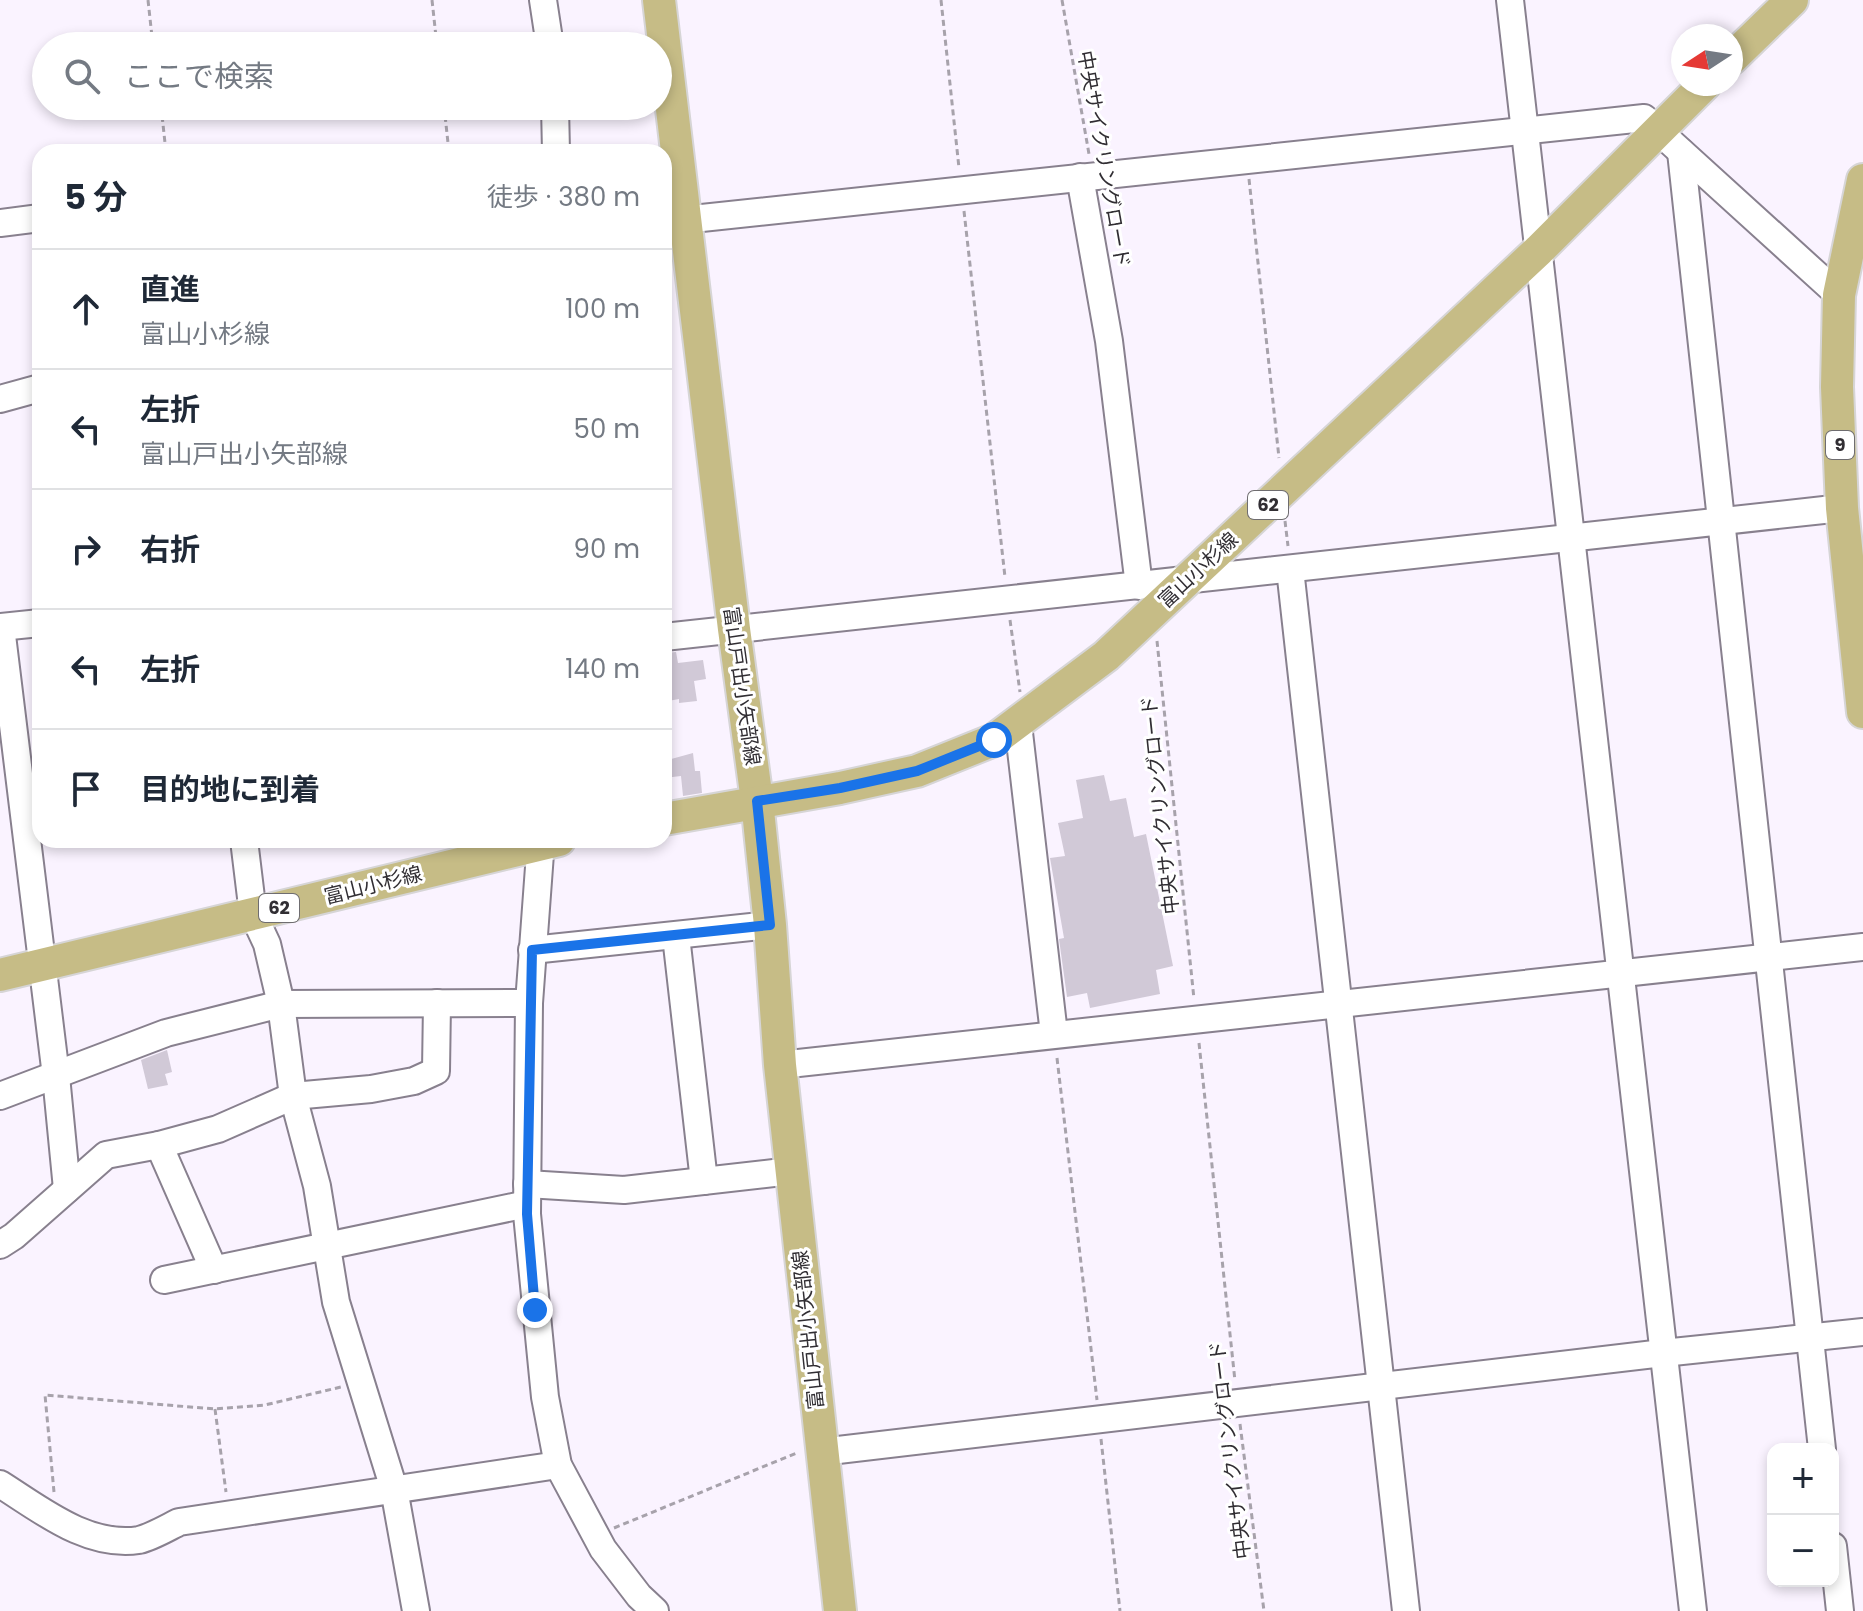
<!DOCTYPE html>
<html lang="ja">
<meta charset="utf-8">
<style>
body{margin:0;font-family:Poppins,"Noto Sans JP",sans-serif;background:#f6f6f7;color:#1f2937}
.controls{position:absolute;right:24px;bottom:24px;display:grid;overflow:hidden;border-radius:16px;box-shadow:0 4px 12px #0003}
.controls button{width:72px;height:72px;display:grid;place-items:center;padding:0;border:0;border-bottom:2px solid #e0e1e3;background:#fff;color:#1f2937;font:40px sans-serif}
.compass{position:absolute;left:1671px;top:24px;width:72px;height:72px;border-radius:50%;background:#fff;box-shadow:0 4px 12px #0003;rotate:258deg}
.stop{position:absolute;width:24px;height:24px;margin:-18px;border:6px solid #1a73e8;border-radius:50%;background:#fff}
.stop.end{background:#1a73e8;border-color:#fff;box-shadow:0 2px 8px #0008}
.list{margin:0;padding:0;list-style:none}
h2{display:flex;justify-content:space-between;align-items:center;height:104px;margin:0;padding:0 32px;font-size:34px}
h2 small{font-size:26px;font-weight:400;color:#747a83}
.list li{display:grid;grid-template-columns:52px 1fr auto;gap:24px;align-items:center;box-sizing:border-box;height:120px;padding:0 32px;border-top:2px solid #e0e1e3}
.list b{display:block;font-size:30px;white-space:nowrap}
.list p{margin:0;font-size:26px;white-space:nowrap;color:#747a83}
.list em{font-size:26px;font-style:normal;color:#747a83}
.icon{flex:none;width:44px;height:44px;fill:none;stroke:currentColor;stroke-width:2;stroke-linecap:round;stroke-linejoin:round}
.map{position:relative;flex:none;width:1863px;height:1611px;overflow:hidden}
.search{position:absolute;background:#fff;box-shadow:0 4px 12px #0003;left:32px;top:32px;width:640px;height:88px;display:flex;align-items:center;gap:20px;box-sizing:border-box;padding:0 28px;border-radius:44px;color:#747a83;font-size:30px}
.panel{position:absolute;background:#fff;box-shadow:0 4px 12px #0003;left:32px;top:144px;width:640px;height:704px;border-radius:24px}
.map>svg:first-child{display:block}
.building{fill:#d1c9d7}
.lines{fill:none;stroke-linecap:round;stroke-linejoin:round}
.minor-casing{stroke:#88808e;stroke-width:30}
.major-casing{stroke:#d6d5d6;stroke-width:36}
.path{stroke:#a7a2ab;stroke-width:3;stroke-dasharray:6 4;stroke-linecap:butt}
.minor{stroke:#fff;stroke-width:26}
.major{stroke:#c6bc86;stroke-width:32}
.route{stroke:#1a73e8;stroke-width:10}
.labels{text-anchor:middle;stroke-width:6;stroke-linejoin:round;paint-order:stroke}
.shield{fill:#fff;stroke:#6f6d70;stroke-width:2}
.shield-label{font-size:18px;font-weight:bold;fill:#312e33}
.street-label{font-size:20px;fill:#312e33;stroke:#fff}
</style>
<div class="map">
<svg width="1863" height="1611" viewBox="0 0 1863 1611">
<rect width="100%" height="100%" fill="#faf3ff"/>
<g class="building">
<polygon points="676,652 678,663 703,660 706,679 694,681 697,701 679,703 679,699 668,701 668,695 665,696 664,653"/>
<polygon points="693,753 695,771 700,771 702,793 683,796 681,776 664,778 664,761"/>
<polygon points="1104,775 1110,801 1126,798 1134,837 1146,834 1173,966 1156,970 1160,994 1090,1008 1087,993 1067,997 1059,939 1064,938 1050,858 1065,856 1058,823 1083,818 1076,780"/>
<polygon points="167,1050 172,1072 165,1074 168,1085 148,1089 141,1060"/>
</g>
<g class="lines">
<g class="minor-casing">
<g id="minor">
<polyline points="543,0 550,46"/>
<polyline points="1510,0 1693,1611"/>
<polyline points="555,106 556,152"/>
<polyline points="1681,152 1822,1449"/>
<polyline points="1080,177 1109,341 1139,586"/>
<polyline points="664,222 1644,118 1839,295"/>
<polyline points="0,223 40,218"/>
<polyline points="0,399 40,388"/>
<polyline points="1290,569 1406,1611"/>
<polyline points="0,627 40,623"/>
<polyline points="1,627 56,1076 67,1189"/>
<polyline points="664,637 1842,508"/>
<polyline points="1018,724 1054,1034"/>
<polyline points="244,840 253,914 267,944 281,1004 293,1096 317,1186 336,1302 394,1489 416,1611"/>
<polyline points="541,840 529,1003 527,1214 545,1397 558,1465 603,1549 639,1596 655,1611"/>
<polyline points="676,936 704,1181"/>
<polyline points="532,950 770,925"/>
<polyline points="780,1065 1863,947"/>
<polyline points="0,1096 166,1033 281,1004 529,1003"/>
<polyline points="159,1145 214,1270"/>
<polyline points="527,1184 624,1190 791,1171"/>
<polyline points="0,1245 14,1236 106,1155 159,1145 218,1129 293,1096 371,1089 414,1081 436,1071 437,1003"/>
<polyline points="164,1280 527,1204"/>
<polyline points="821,1452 1663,1353 1863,1332"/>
<path d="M 0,1484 C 40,1509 87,1548 139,1540 C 152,1537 167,1528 179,1522 L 558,1465"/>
<polyline points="1833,1546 1840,1611"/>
</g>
</g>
<g class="major-casing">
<g id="major">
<polyline points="659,0 734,629 757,801 770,925 780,1065 840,1611"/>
<polyline points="1731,59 1792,0"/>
<polyline points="1863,180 1839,295 1837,387 1842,508 1863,712"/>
<polyline points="664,819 840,788 917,771 994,740 1106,656 1539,250 1705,84"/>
<polyline points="0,975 559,840"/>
</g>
</g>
<g class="path">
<polyline points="148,0 153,46"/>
<polyline points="432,0 437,46"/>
<polyline points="941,0 959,168"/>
<polyline points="1062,0 1089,154"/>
<polyline points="161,106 166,152"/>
<polyline points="444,106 449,152"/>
<polyline points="1249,179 1279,458"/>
<polyline points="964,211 1005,577"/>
<polyline points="1285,521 1288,546"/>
<polyline points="1010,620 1020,692"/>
<polyline points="1157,641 1194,999"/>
<polyline points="1199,1043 1235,1381"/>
<polyline points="1057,1058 1097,1400"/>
<polyline points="215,1409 226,1492"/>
<polyline points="1240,1424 1264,1611"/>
<polyline points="1101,1439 1120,1611"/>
<polyline points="54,1492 45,1395 215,1409 265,1405 341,1387"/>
<polyline points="614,1528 799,1452"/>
</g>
<use href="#minor" class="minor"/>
<use href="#major" class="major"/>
</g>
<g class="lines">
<polyline class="route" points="535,1310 527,1214 532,950 770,925 757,801 840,788 917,771 994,740"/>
</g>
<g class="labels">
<g class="shield">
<rect x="1826" y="431" width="28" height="28" rx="6"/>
<rect x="1248" y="491" width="40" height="28" rx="6"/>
<rect x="259" y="894" width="40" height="28" rx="6"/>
</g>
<g class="shield-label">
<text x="1840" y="451">9</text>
<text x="1268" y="511">62</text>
<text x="279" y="914">62</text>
</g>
<g class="street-label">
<text transform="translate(1104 159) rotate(80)" y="7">中央サイクリングロード</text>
<text transform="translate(1198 570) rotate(-43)" y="7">富山小杉線</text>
<text transform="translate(742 686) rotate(82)" y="7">富山戸出小矢部線</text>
<text transform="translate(1160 805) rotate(-96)" y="7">中央サイクリングロード</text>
<text transform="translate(373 885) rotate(-14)" y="7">富山小杉線</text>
<text transform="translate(808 1330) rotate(-96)" y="7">富山戸出小矢部線</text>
<text transform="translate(1230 1450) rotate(-97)" y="7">中央サイクリングロード</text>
</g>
</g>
</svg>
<div class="controls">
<button>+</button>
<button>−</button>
</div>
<svg class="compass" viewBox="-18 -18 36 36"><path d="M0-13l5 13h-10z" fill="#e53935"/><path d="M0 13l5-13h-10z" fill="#747a83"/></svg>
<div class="stop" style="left:994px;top:740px"></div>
<div class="stop end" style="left:535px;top:1310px"></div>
<div class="search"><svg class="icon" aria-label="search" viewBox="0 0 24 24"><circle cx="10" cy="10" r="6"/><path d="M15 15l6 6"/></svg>ここで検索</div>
<section class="panel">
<h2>5 分<small>徒歩 · 380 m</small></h2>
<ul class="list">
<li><svg class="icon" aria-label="ahead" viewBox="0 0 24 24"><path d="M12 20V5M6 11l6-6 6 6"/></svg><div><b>直進</b><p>富山小杉線</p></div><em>100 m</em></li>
<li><svg class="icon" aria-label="left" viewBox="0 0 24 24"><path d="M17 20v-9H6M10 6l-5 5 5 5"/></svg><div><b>左折</b><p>富山戸出小矢部線</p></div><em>50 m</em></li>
<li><svg class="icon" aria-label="right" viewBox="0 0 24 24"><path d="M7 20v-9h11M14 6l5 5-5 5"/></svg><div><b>右折</b></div><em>90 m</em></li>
<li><svg class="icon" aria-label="left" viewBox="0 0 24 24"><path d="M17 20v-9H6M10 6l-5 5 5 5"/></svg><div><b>左折</b></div><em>140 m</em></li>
<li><svg class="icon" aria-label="arrive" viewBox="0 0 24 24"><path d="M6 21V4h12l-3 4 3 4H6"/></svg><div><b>目的地に到着</b></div></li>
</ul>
</section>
</div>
